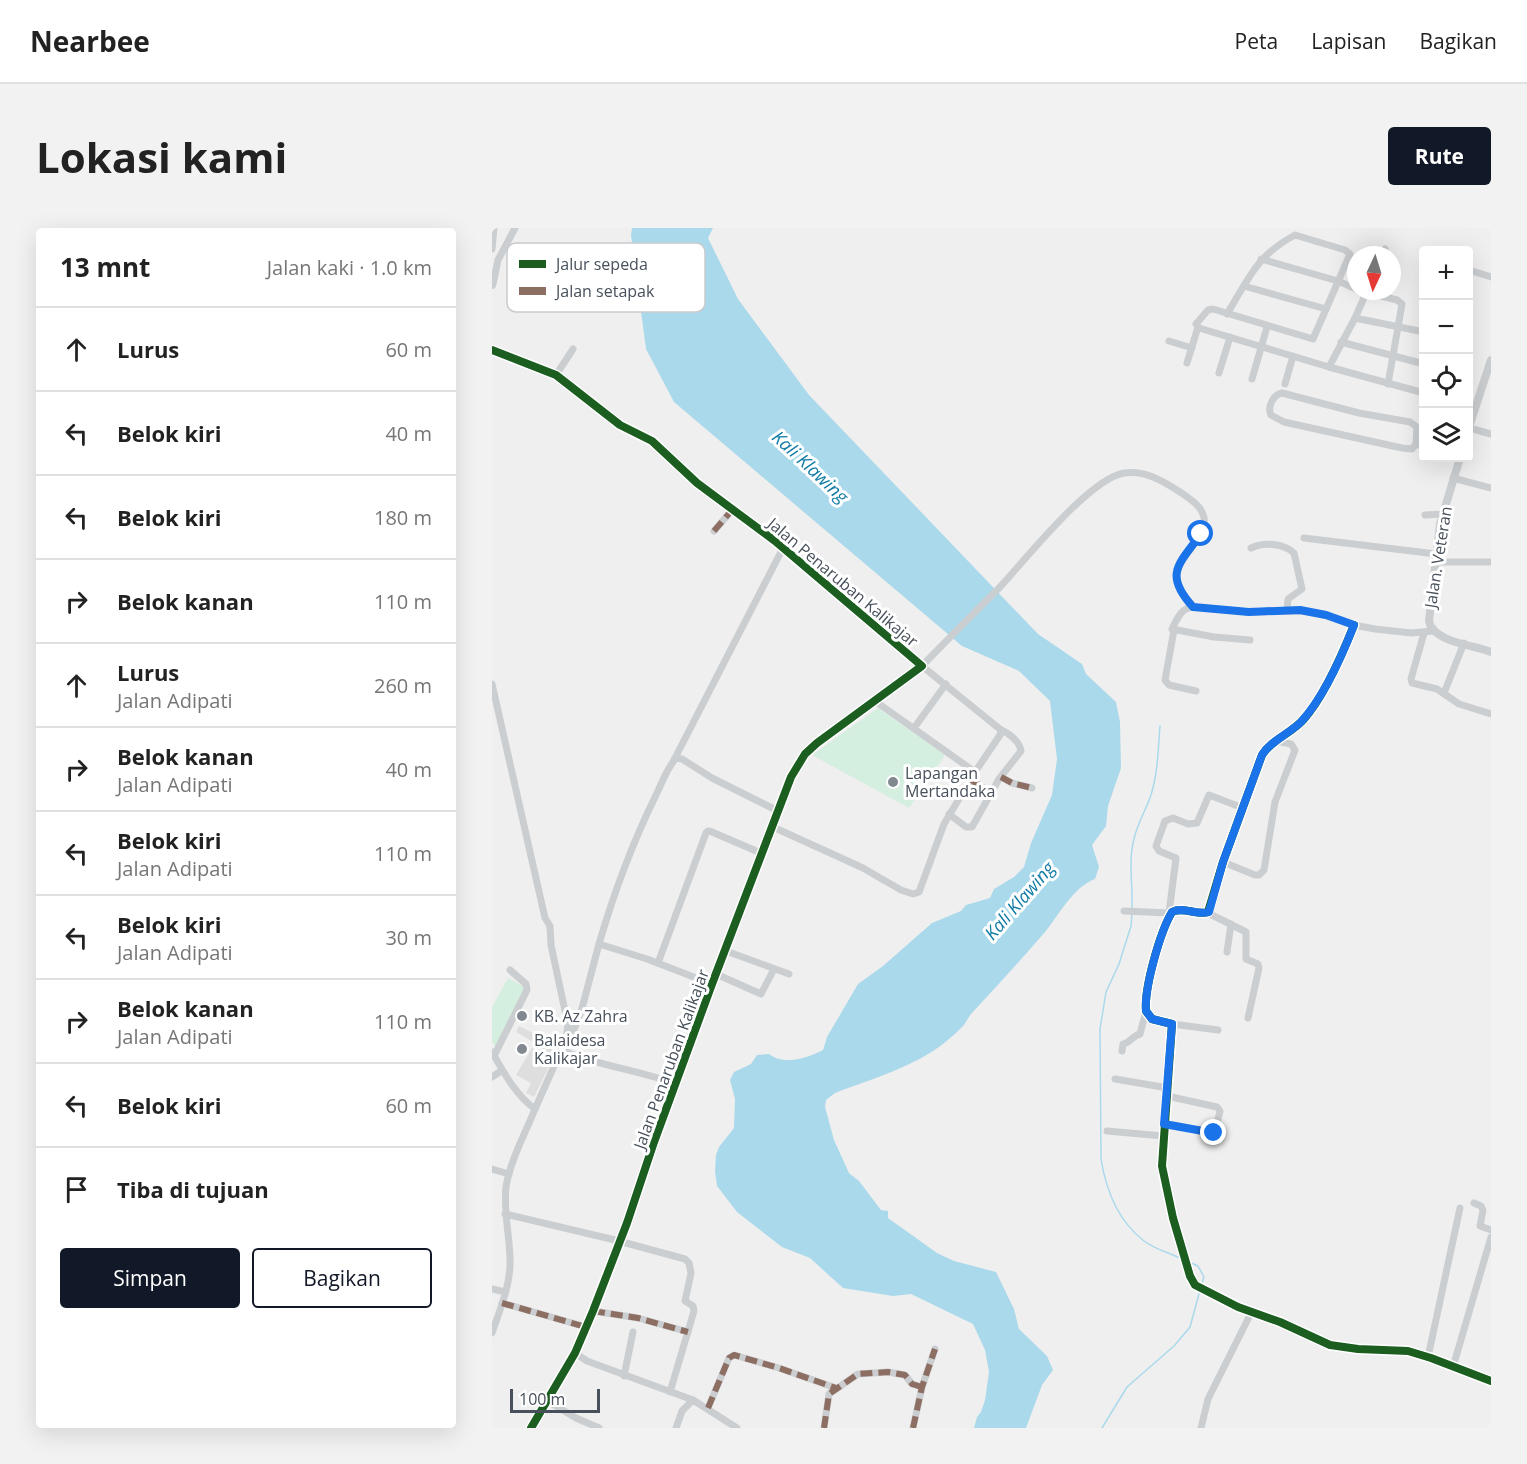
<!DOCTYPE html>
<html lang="id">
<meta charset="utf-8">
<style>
body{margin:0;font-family:"Open Sans",sans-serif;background:#f2f2f2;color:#222}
.controls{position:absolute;right:18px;top:18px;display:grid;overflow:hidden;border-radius:6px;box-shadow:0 6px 24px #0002}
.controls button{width:54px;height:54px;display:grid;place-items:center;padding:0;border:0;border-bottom:2px solid #e0e0e0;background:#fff;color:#222;font:30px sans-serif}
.compass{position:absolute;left:855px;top:18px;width:54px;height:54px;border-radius:50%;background:#fff;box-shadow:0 6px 24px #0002;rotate:184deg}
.scale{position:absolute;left:18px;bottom:15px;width:90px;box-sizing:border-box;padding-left:6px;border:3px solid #47505b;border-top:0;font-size:16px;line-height:21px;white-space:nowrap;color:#47505b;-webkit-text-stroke:4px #fff;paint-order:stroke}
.stop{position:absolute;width:18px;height:18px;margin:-14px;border:4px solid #1a73e8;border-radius:50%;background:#fff}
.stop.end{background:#1a73e8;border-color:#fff;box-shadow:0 2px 6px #0008}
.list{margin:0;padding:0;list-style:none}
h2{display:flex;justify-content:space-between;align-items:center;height:78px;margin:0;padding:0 24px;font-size:26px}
h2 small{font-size:20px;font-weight:400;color:#767676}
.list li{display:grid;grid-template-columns:39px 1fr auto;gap:18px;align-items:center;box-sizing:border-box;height:84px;padding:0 24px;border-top:2px solid #e0e0e0}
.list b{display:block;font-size:22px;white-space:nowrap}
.list p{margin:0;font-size:20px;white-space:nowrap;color:#767676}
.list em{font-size:20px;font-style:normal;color:#767676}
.actions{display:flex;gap:12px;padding:18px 24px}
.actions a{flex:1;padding:14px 0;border:2px solid #111827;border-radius:6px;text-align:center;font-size:21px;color:#111827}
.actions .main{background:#111827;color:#fff}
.icon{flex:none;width:33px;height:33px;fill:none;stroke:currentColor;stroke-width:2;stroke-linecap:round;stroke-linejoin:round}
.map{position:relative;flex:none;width:999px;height:1200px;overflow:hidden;border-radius:6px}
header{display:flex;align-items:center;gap:36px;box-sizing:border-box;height:84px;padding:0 30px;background:#fff;border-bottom:2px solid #e0e0e0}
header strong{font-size:28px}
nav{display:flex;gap:33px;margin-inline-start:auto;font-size:21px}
.intro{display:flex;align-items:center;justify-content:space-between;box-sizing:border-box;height:144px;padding:0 36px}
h1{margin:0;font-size:42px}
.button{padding:15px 27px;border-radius:6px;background:#111827;color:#fff;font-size:21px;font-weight:700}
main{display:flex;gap:36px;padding:0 36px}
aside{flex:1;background:#fff;border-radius:6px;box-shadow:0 6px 24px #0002}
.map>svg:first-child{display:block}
.education{fill:#dededf}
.green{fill:#d4eee0}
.water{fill:#aad9eb}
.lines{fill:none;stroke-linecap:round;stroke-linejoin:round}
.stream{stroke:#aad9eb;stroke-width:1.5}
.minor{stroke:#cbced0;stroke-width:7}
.tertiary{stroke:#cbced0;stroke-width:8}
.quiet{stroke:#8d6e63;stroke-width:6;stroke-dasharray:12 6;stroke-linecap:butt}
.cycleway-casing{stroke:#fff;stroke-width:11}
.cycleway{stroke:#1b5e20;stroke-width:8}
.route{stroke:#1a73e8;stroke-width:8}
.poi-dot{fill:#82888f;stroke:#fff;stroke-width:2}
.labels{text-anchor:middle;stroke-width:6;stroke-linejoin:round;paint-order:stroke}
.street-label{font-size:16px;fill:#47505b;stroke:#fff}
.poi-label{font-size:16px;fill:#47505b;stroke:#fff;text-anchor:start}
.water-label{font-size:18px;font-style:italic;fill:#107ba5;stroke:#fff}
.key{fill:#fff;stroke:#c8cace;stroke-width:1.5}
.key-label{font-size:16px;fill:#47505b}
</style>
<header>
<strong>Nearbee</strong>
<nav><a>Peta</a><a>Lapisan</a><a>Bagikan</a></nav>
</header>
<div class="intro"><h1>Lokasi kami</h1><a class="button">Rute</a></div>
<main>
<aside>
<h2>13 mnt<small>Jalan kaki · 1.0 km</small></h2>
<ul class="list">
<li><svg class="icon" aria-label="ahead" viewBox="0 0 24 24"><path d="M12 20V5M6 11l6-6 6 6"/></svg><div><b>Lurus</b></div><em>60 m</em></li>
<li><svg class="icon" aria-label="left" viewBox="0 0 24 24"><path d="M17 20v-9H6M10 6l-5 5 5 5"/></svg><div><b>Belok kiri</b></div><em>40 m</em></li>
<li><svg class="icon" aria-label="left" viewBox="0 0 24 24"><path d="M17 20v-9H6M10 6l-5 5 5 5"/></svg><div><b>Belok kiri</b></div><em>180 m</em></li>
<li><svg class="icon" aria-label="right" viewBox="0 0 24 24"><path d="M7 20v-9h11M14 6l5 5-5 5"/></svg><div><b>Belok kanan</b></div><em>110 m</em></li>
<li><svg class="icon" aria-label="ahead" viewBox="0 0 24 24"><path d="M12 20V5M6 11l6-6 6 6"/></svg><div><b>Lurus</b><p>Jalan Adipati</p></div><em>260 m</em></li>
<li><svg class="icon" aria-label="right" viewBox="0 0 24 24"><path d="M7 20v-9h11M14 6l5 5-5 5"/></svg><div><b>Belok kanan</b><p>Jalan Adipati</p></div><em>40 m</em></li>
<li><svg class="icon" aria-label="left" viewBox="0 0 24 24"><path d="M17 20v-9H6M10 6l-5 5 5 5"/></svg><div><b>Belok kiri</b><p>Jalan Adipati</p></div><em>110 m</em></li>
<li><svg class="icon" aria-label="left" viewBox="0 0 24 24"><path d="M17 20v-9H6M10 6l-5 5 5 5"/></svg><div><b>Belok kiri</b><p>Jalan Adipati</p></div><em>30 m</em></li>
<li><svg class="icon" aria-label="right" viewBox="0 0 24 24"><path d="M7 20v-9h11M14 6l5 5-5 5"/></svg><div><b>Belok kanan</b><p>Jalan Adipati</p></div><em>110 m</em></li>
<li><svg class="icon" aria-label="left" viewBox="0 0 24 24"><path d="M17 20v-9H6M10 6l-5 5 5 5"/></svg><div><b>Belok kiri</b></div><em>60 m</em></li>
<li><svg class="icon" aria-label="arrive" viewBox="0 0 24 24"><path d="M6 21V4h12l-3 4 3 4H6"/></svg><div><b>Tiba di tujuan</b></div></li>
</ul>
<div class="actions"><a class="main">Simpan</a><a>Bagikan</a></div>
</aside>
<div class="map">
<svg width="999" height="1200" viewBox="0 0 999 1200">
<rect width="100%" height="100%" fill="#f0efef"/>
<polygon class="education" points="27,798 67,818 42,869 34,865 39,855 24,847 43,815 24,804"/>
<g class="green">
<polygon points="386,480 453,527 417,580 320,527"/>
<polygon points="16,750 34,760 4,819 0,814 0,779"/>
</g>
<path class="water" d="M 140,0 L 221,0 L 216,10 L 246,71 L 317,167 L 546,406 L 590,436 L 594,446 L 624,474 L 628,494 L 629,540 L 616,578 L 614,598 L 600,617 L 607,639 L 603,651 C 581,659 567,687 553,704 C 529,732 504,759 479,786 C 475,791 473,797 468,801 C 434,836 387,848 343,865 L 334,872 L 333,879 L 342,912 L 357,945 L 367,953 L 389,982 L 396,983 L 396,990 L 445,1025 L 462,1033 L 504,1044 L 522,1081 L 527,1101 L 555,1128 L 561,1142 L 550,1157 L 534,1200 L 482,1200 L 485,1189 L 489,1184 L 493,1172 L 497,1144 L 493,1122 L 481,1096 L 419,1066 L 401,1068 L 351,1060 L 318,1030 L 290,1019 L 245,984 L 225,958 L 223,943 L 224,927 L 227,919 L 242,900 L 243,871 L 238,852 L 242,844 L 259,836 L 265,827 L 277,826 C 292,838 315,830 331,822 L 335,809 L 366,756 L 391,738 L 440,695 L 469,683 L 474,677 L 498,670 L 502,661 L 522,649 L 532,639 L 539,615 L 560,567 L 565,531 L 558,473 L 527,443 L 470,418 L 182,174 L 154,121 L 139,7 Z"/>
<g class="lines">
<g class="stream">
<path d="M 640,681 C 641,657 636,633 642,611 C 645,596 654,582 659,567 C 666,545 666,521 668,498"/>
<path d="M 640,685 L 639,698 L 627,736 L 614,764 L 608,801 L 609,931 C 614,962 626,993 652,1013 C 662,1021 678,1025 690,1031"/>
<polyline points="697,1034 706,1038 712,1049 709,1058"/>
<polyline points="610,1200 635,1159 682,1118 698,1099 708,1062"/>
</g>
<g class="minor">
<polyline points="0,21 2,0"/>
<polyline points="890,27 893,21"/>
<polyline points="769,31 846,53 864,61"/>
<polyline points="980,43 999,49"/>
<polyline points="1,56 6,32 23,0"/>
<polyline points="752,58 834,81"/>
<polyline points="868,63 905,72 910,76 896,156"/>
<path d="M 735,86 C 757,50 765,27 803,7 L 853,22 L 858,26 L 821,111 L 721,81 L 716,82 L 704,96 L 707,100 L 837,139"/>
<polyline points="863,90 875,63"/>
<polyline points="932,104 863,90 837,139 932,165"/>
<polyline points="677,113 700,120"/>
<polyline points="849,114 932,136"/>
<polyline points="695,135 706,99"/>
<polyline points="727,145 738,109"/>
<polyline points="64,147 81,121"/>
<polyline points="760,151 775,99"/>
<polyline points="793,156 801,128"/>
<polyline points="977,200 999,206"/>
<path d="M 924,216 L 925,199 L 918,194 L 867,185 L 790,165 C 781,167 775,179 779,187 L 792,194 L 910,220 L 920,221 L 924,216 L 932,218"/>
<polyline points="961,250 999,260"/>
<polyline points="933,287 950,286"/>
<polyline points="222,303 240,282"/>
<polyline points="812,310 944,326"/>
<path d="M 759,320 C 772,314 791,315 802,325 L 810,361 L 796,371 L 795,382"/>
<polyline points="943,334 999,334"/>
<path d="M 862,397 C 850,427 833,467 812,491 C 800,505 779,512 770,527 L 731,634 L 716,684 C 705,688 692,678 680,684 C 668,704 652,760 654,783 L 660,791 L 680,796 L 670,938 L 681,990 L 698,1048 L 703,1057 L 746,1079 L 788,1094 L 838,1117 L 866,1121 L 916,1123 L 939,1130 L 999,1153"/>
<polyline points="682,402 673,452 677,457 704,463"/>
<polyline points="932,405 919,451 920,455 945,461 967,476 999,486"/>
<path d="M 758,412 L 722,409 L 680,401 C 685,391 689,380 701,379 L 757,384 L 809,383 L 834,387 L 862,397 L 883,401 L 919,405 L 941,403"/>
<polyline points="0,456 53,690 58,698 59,717 76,797 74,811 43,881"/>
<polyline points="952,465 972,415"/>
<polyline points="383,473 483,544"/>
<polyline points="422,500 454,456"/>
<polyline points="182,532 291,320"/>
<polyline points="509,549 520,555 540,560"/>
<polyline points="478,551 499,565"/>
<path d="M 457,586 L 474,599 L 480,599 L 507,551 L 529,523 C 528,514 517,505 509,502"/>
<path d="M 281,599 L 371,640 L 409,662 L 421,666 L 427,664 L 452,596 L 483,544 L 508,507 L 509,502 L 430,438 C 456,411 482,385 508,359 C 534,331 597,251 632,245 C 653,242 671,253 688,264 C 701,273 715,281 712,299 C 696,334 666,341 701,379"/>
<polyline points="731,634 763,647 767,647 772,642 783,574 803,522 799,516 784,513"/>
<polyline points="632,683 677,685 678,688"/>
<polyline points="677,685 684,630 667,623 664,618 673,593 681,590 696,596 705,595 717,567 751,580"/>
<polyline points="716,685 754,704 754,731 766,736 767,740 756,790"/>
<path d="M 107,716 C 122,664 140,616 164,567 C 170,555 175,540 184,530 L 190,531 L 220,550 L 286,583"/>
<polyline points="234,723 297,746"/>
<polyline points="735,724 739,696"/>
<polyline points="166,735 214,605 216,603 220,604 271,626"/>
<polyline points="224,746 269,766 282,741"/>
<polyline points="680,796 726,802"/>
<path d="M 69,822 C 106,838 147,842 184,856"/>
<path d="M 630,823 L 631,816 C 638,815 640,808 648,806 L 654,783"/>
<path d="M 0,824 C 12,845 23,866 43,881 C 33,906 18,933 14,959 C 11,986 19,1012 18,1038 C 17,1061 7,1084 0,1105"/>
<polyline points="73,824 89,784 107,716 155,731 220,756"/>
<polyline points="2,828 35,762 34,756 18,742"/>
<polyline points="0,849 9,843"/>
<polyline points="623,851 676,860"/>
<polyline points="672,895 720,905 723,903 728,883 725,879 675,868"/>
<polyline points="615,903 671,908"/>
<polyline points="0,941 17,946"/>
<polyline points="982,975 989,978 991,982 988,998 999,1002"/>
<polyline points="13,986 123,1012 193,1031 197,1035 199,1045 193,1073 201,1078 202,1083 178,1164"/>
<polyline points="0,1061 13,1064"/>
<polyline points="10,1075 94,1099"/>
<polyline points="101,1083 146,1090 196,1104"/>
<polyline points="83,1125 95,1133 201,1172 245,1200"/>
<polyline points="936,1129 968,980"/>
<polyline points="961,1139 999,1009"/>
<polyline points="132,1148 141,1104"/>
<polyline points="54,1172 84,1190 107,1200"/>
<polyline points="216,1180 237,1130 242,1127 287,1140 344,1160"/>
<polyline points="184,1200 190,1183 201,1172"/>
<polyline points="332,1200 337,1166 366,1146 396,1144 413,1147 420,1156 430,1159"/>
<polyline points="421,1200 430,1159 443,1121"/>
<polyline points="709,1200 716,1171 759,1085"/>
</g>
<g class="tertiary">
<polyline points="0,55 0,57"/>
<polyline points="0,122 64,147 128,197 160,213 205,255 283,313 430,438 325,515 313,526 299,549 220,756 162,914 135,995 101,1083 83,1125 39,1200"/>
<polyline points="976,202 999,132"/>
<path d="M 968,230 L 948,296 L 937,393 C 941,414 981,417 999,424"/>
</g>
<g class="quiet">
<polyline points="222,303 240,282"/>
<polyline points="509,549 520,555 540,560"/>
<polyline points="478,551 499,565"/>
<polyline points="10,1075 94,1099"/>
<polyline points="101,1083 146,1090 196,1104"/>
<polyline points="216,1180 237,1130 242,1127 287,1140 344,1160"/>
<polyline points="332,1200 337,1166 366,1146 396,1144 413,1147 420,1156 430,1159"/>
<polyline points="421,1200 430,1159 443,1121"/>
</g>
<g class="cycleway-casing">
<g id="cycleway">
<polyline points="0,122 64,147 128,197 160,213 205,255 283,313 430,438 325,515 313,526 299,549 220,756 162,914 135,995 101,1083 83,1125 39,1200"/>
<path d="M 862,397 C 850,427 833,467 812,491 C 800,505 779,512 770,527 L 731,634 L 716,684 C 705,688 692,678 680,684 C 668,704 652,760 654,783 L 660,791 L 680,796 L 670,938 L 681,990 L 698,1048 L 703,1057 L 746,1079 L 788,1094 L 838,1117 L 866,1121 L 916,1123 L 939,1130 L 999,1153"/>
</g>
</g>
<use href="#cycleway" class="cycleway"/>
</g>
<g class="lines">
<path class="route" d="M 709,306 C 687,336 671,346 701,379 L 757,384 L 808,382 L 834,387 L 862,397 C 850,428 831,470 809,494 C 797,506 778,513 770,527 L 731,634 L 717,684 C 705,688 692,678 680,684 C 668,704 652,761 654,783 L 660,791 L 680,796 L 672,896 L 722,905"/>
</g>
<g class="poi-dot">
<circle cx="401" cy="554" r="6"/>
<circle cx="30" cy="788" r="6"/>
<circle cx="30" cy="821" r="6"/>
</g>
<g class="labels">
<g class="street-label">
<text transform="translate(946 329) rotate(-81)" y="6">Jalan. Veteran</text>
<text transform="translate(351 354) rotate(40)" y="6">Jalan Penaruban Kalikajar</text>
<text transform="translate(179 831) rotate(-70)" y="6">Jalan Penaruban Kalikajar</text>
</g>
<g class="poi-label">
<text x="413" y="551">Lapangan<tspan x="413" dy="18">Mertandaka</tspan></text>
<text x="42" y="794">KB. Az Zahra</text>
<text x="42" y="818">Balaidesa<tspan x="42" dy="18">Kalikajar</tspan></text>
</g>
<g class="water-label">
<text transform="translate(318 239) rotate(43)" y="6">Kali Klawing</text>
<text transform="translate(528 673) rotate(-49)" y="6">Kali Klawing</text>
</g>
</g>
<rect x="15" y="15" width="198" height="69" rx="9" class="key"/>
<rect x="27" y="32" width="27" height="8" fill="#1b5e20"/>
<rect x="27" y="59" width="27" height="8" fill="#8d6e63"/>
<g class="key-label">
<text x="64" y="42">Jalur sepeda</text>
<text x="64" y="69">Jalan setapak</text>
</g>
</svg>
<div class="controls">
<button>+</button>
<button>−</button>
<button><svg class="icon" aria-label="locate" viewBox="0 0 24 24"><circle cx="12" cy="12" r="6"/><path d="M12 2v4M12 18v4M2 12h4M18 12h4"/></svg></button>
<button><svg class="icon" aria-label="layers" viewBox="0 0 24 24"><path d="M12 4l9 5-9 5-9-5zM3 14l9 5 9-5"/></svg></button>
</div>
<svg class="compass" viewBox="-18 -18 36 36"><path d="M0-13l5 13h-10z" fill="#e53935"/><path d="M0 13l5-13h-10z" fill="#767676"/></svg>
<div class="scale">100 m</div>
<div class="stop" style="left:709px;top:306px"></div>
<div class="stop end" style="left:722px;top:905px"></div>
</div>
</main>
